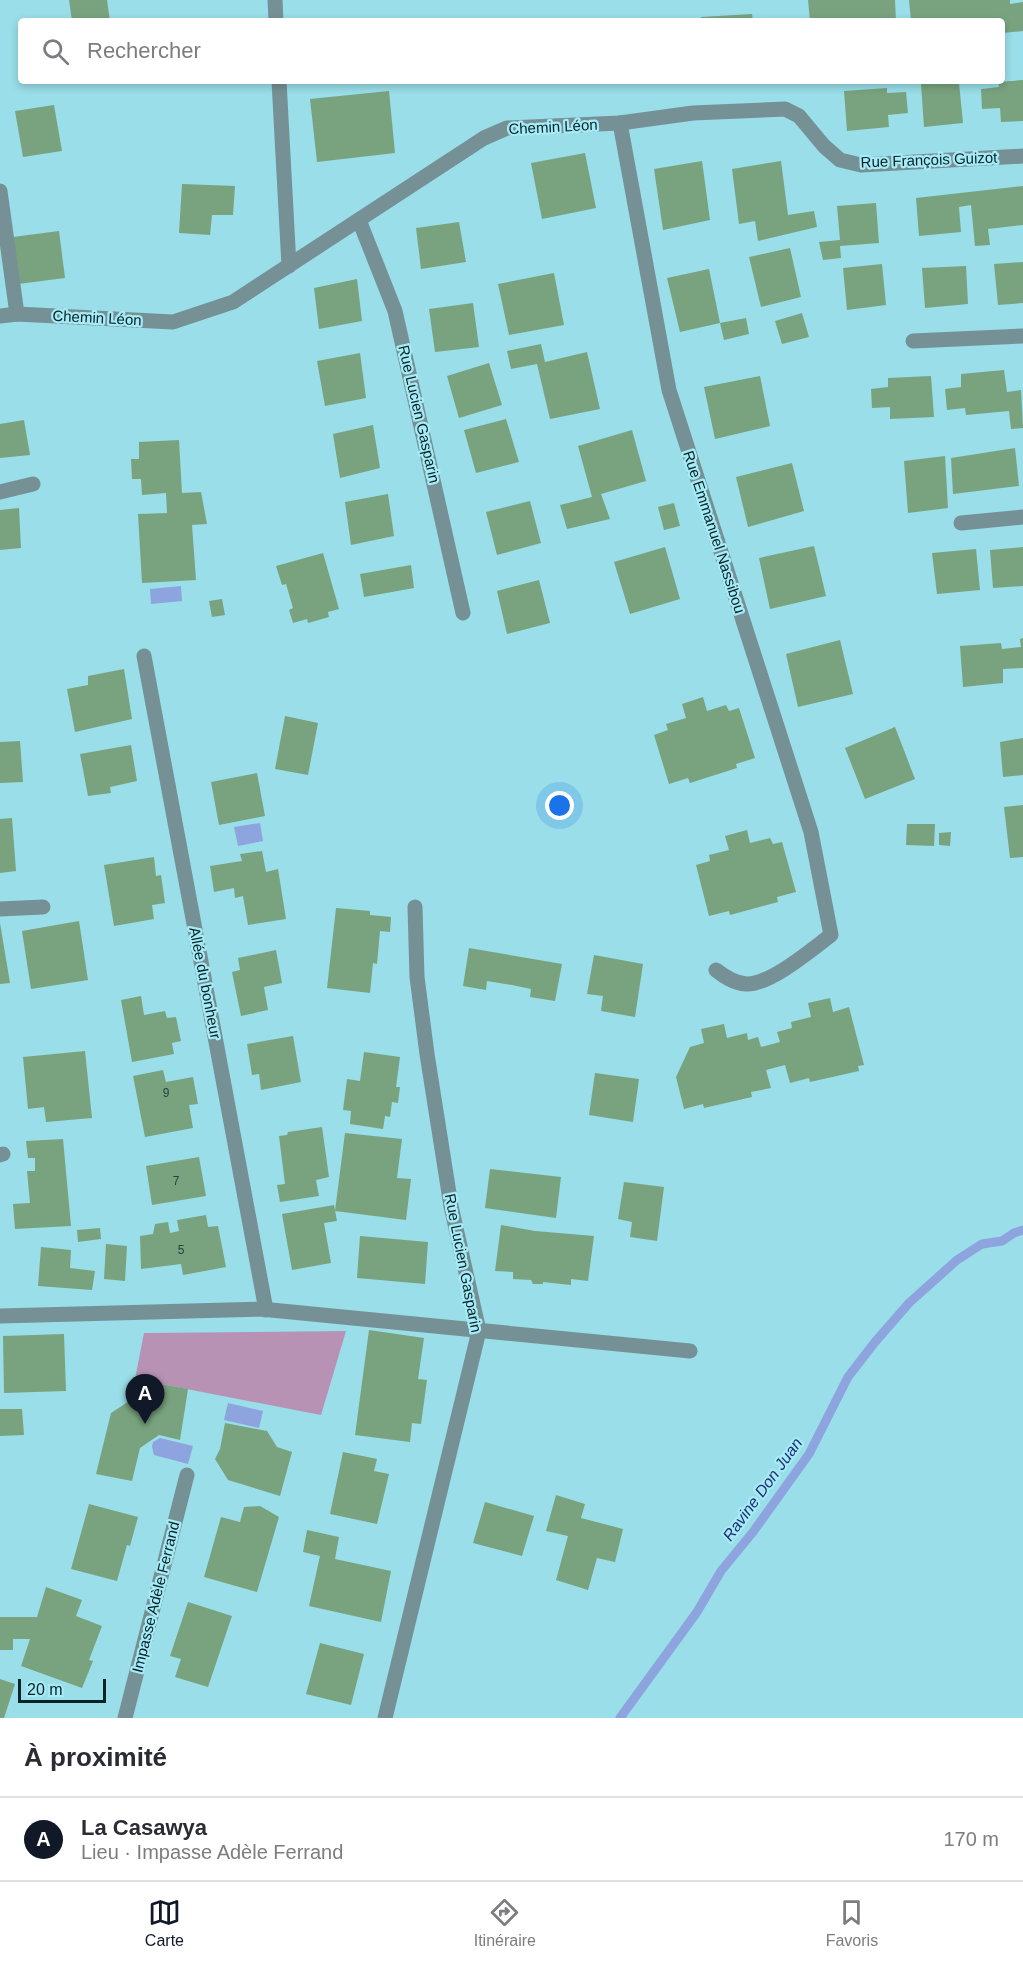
<!DOCTYPE html>
<html lang="fr">
<meta charset="utf-8">
<style>
body{margin:0;font-family:Arial,sans-serif;background:#f7f7f7;color:#2b2b33}
.scale{position:absolute;left:18px;bottom:15px;width:88px;box-sizing:border-box;padding-left:6px;border:3px solid #062328;border-top:0;font-size:16px;line-height:21px;white-space:nowrap;color:#062328;-webkit-text-stroke:4px #a6ebf6;paint-order:stroke}
.you{position:absolute;left:560px;top:806px;width:21px;height:21px;margin:-15px;border:4px solid #fff;border-radius:50%;background:#1a73e8;box-shadow:0 0 0 9px #1a73e833}
.badge{display:grid;place-items:center;width:39px;height:39px;border-radius:50%;background:#111827;color:#fff;font-size:20px;font-weight:700}
.pin{position:absolute;translate:-50% -50px;filter:drop-shadow(0 2px 3px #0008)}
.pin::after{content:'';position:absolute;top:32px;width:21px;height:18px;background:inherit;clip-path:polygon(0 0,100% 0,50% 100%)}
.list{margin:0;padding:0;list-style:none}
h2{display:flex;justify-content:space-between;align-items:center;height:78px;margin:0;padding:0 24px;font-size:26px}
h2 small{font-size:20px;font-weight:400;color:#7c7c81}
.list li{display:grid;grid-template-columns:39px 1fr auto;gap:18px;align-items:center;box-sizing:border-box;height:84px;padding:0 24px;border-top:2px solid #e1e1e2}
.list b{display:block;font-size:22px;white-space:nowrap}
.list p{margin:0;font-size:20px;white-space:nowrap;color:#7c7c81}
.list em{font-size:20px;font-style:normal;color:#7c7c81}
.icon{flex:none;width:33px;height:33px;fill:none;stroke:currentColor;stroke-width:2;stroke-linecap:round;stroke-linejoin:round}
.map{position:relative;flex:none;width:1023px;height:1718px;overflow:hidden}
.search{position:absolute;background:#fff;box-shadow:0 3px 9px #0003;left:18px;right:18px;top:18px;height:66px;display:flex;align-items:center;gap:15px;box-sizing:border-box;padding:0 21px;border-radius:6px;color:#7c7c81;font-size:22px}
.sheet{height:162px;background:#fff}
nav{display:flex;justify-content:space-around;align-items:center;box-sizing:border-box;height:84px;border-top:2px solid #e1e1e2;background:#fff;font-size:16px;color:#7c7c81}
nav a{display:grid;justify-items:center;gap:3px}
nav .on{color:#111827}
.map>svg:first-child{display:block}
.green{fill:#b792b5}
.water{fill:#8da4de}
.lines{fill:none;stroke-linecap:round;stroke-linejoin:round}
.stream{stroke:#8da4de;stroke-width:9}
.building{fill:#79a37e}
.minor{stroke:#769195;stroke-width:15}
.labels{text-anchor:middle;stroke-width:4.5;stroke-linejoin:round;paint-order:stroke}
.number-label{font-size:12px;fill:#23433e}
.street-label{font-size:15px;fill:#062328;stroke:#a6ebf6}
.water-label{font-size:16px;font-style:italic;fill:#1f3176;stroke:#a6ebf6}
</style>
<div class="map">
<svg width="1023" height="1718" viewBox="0 0 1023 1718">
<rect width="100%" height="100%" fill="#99dee8"/>
<polygon class="green" points="346,1331 321,1415 135,1379 144,1333"/>
<g class="water">
<polygon points="181,586 182,601 151,604 150,589"/>
<polygon points="260,823 263,841 238,846 234,827"/>
<polygon points="228,1403 263,1411 259,1428 224,1420"/>
<polygon points="160,1438 193,1446 188,1464 154,1455 152,1447 153,1442"/>
</g>
<g class="lines">
<polyline class="stream" points="620,1718 697,1612 721,1571 753,1532 809,1454 848,1377 875,1342 909,1303 957,1260 982,1244 1002,1241 1014,1233 1023,1230"/>
</g>
<g class="building">
<polygon points="69,0 107,0 110,21 72,21"/>
<polygon points="808,0 895,0 896,21 810,21"/>
<polygon points="909,0 1010,0 1010,4 1023,2 1023,31 1002,33 1002,21 911,21"/>
<polygon points="752,14 753,21 702,21 701,17"/>
<polygon points="1023,80 1023,121 1001,122 1000,108 982,109 981,89 999,87 998,82"/>
<polygon points="959,83 963,123 924,127 921,84"/>
<polygon points="887,88 887,93 906,92 908,113 888,115 889,127 847,131 844,91"/>
<polygon points="389,91 395,153 317,162 310,99"/>
<polygon points="54,105 62,151 23,157 15,111"/>
<polygon points="585,153 596,208 542,219 531,163"/>
<polygon points="702,161 710,220 663,230 654,169"/>
<polygon points="781,161 788,215 814,211 817,227 758,241 755,221 739,224 732,169"/>
<polygon points="182,184 235,186 233,215 212,215 210,235 179,233"/>
<polygon points="1023,186 1023,225 988,229 990,245 975,246 971,205 959,207 961,232 919,236 916,198"/>
<polygon points="876,203 879,243 840,246 841,258 823,260 819,242 840,240 837,206"/>
<polygon points="459,222 466,262 421,269 416,228"/>
<polygon points="59,231 65,278 18,284 13,237"/>
<polygon points="790,248 801,297 761,307 749,257"/>
<polygon points="1023,262 1023,303 998,305 994,264"/>
<polygon points="882,264 886,305 847,310 843,268"/>
<polygon points="966,266 968,304 925,308 922,268"/>
<polygon points="709,269 720,323 680,332 667,278"/>
<polygon points="554,273 564,325 509,335 498,284"/>
<polygon points="357,279 362,321 319,329 314,288"/>
<polygon points="473,303 479,347 435,352 429,309"/>
<polygon points="802,313 809,337 782,344 775,321"/>
<polygon points="746,318 749,334 724,340 720,323"/>
<polygon points="541,344 545,362 587,352 600,409 550,419 537,364 511,369 507,351"/>
<polygon points="360,353 366,398 325,406 317,361"/>
<polygon points="489,363 502,405 459,418 447,376"/>
<polygon points="1004,370 1007,392 1021,390 1023,428 1011,429 1009,411 966,415 965,408 947,410 945,389 961,387 961,374"/>
<polygon points="760,376 770,426 715,439 704,387"/>
<polygon points="931,376 934,417 890,419 890,407 872,408 871,389 888,387 888,378"/>
<polygon points="506,419 519,462 476,473 464,430"/>
<polygon points="24,420 30,455 0,458 0,424"/>
<polygon points="373,425 380,468 340,478 333,434"/>
<polygon points="632,430 646,481 601,494 610,519 567,529 560,505 592,497 578,446"/>
<polygon points="179,440 182,493 201,492 207,524 192,525 196,580 142,583 138,514 167,513 166,493 142,495 141,479 132,479 131,459 139,459 139,442"/>
<polygon points="1015,448 1019,486 953,494 951,458"/>
<polygon points="945,456 948,508 908,513 904,461"/>
<polygon points="792,463 804,511 748,527 736,477"/>
<polygon points="388,494 394,536 351,545 345,502"/>
<polygon points="530,501 541,543 497,555 486,512"/>
<polygon points="674,503 680,526 664,530 658,507"/>
<polygon points="19,508 21,548 0,550 0,510"/>
<polygon points="814,546 826,596 770,609 759,558"/>
<polygon points="665,547 680,599 630,614 614,562"/>
<polygon points="1023,547 1023,586 993,588 990,550"/>
<polygon points="976,549 980,590 937,594 932,553"/>
<polygon points="323,553 339,609 328,612 329,617 308,623 307,619 293,623 289,610 293,608 286,584 282,585 276,566"/>
<polygon points="411,565 414,588 364,597 360,574"/>
<polygon points="539,580 550,623 507,634 497,591"/>
<polygon points="222,599 225,615 212,617 209,601"/>
<polygon points="1023,638 1023,668 1003,669 1003,683 963,687 960,646 1001,643 1002,649 1021,647 1020,639"/>
<polygon points="840,640 853,694 798,707 786,654"/>
<polygon points="124,669 132,719 75,732 67,689 88,685 88,676"/>
<polygon points="703,697 707,711 726,705 729,711 739,708 755,758 736,764 737,768 690,783 688,778 669,784 654,735 668,730 666,724 686,718 682,704"/>
<polygon points="285,716 318,723 308,775 275,769"/>
<polygon points="895,727 915,779 865,799 845,748"/>
<polygon points="1023,738 1023,775 1003,777 1000,742"/>
<polygon points="20,741 23,782 0,783 0,742"/>
<polygon points="131,745 137,781 110,787 111,793 88,796 80,754"/>
<polygon points="257,773 265,816 219,825 211,782"/>
<polygon points="1023,805 1023,857 1010,858 1004,807"/>
<polygon points="12,818 16,871 0,873 0,819"/>
<polygon points="907,824 935,824 934,846 906,845"/>
<polygon points="747,830 750,843 770,838 773,844 782,842 796,892 777,897 778,902 730,915 729,911 709,916 696,865 710,861 709,855 729,850 725,836"/>
<polygon points="951,832 950,846 939,845 939,833"/>
<polygon points="262,851 266,872 278,869 286,919 248,925 243,896 235,898 234,888 214,892 210,866 242,861 240,854"/>
<polygon points="154,857 156,876 161,875 165,903 152,905 154,919 114,926 104,865"/>
<polygon points="336,908 370,911 370,915 391,917 390,932 380,931 377,964 373,963 370,993 327,988"/>
<polygon points="79,921 88,980 31,989 22,931"/>
<polygon points="0,923 10,983 0,984"/>
<polygon points="469,948 562,964 555,1001 530,997 531,989 512,985 487,981 486,990 463,986"/>
<polygon points="276,950 282,983 264,987 268,1010 241,1016 232,972 240,970 238,958"/>
<polygon points="594,955 643,964 635,1017 601,1011 603,996 587,994"/>
<polygon points="141,996 144,1015 165,1011 167,1018 176,1017 181,1041 172,1043 174,1054 132,1062 121,1000"/>
<polygon points="830,998 833,1012 849,1007 864,1065 858,1066 859,1071 810,1082 809,1078 790,1083 785,1065 766,1070 771,1088 751,1092 752,1097 704,1108 703,1104 684,1109 676,1077 690,1047 704,1043 701,1029 724,1024 727,1038 747,1033 748,1040 758,1037 761,1047 780,1042 777,1032 792,1028 791,1022 811,1017 808,1003"/>
<polygon points="293,1036 301,1082 261,1090 259,1074 252,1075 247,1044"/>
<polygon points="85,1051 92,1118 46,1122 44,1107 28,1109 23,1057"/>
<polygon points="364,1052 400,1057 396,1087 400,1087 398,1103 392,1102 390,1117 385,1116 383,1129 350,1124 351,1111 343,1110 347,1079 360,1081"/>
<polygon points="163,1070 166,1082 193,1077 198,1104 189,1105 193,1128 145,1137 133,1076"/>
<polygon points="595,1073 639,1079 633,1122 589,1115"/>
<polygon points="322,1127 329,1177 316,1180 319,1196 280,1202 277,1185 285,1184 279,1136 287,1135 288,1132"/>
<polygon points="345,1133 402,1139 397,1178 411,1179 406,1220 335,1211"/>
<polygon points="63,1139 71,1226 15,1229 13,1204 30,1203 27,1171 35,1171 35,1158 28,1158 26,1141"/>
<polygon points="199,1157 206,1196 152,1205 146,1166"/>
<polygon points="490,1169 561,1177 556,1218 485,1208"/>
<polygon points="624,1182 664,1187 657,1241 630,1237 632,1222 618,1219"/>
<polygon points="334,1205 337,1221 324,1223 331,1263 292,1270 282,1214"/>
<polygon points="206,1215 208,1227 218,1226 226,1267 183,1275 181,1264 141,1269 140,1236 153,1234 155,1224 168,1222 170,1233 179,1231 177,1220"/>
<polygon points="501,1225 535,1231 594,1236 588,1281 571,1279 571,1285 543,1282 543,1284 533,1284 531,1280 513,1279 513,1272 495,1271"/>
<polygon points="100,1228 101,1239 78,1242 77,1230"/>
<polygon points="360,1236 428,1242 425,1284 357,1278"/>
<polygon points="106,1244 127,1246 125,1281 104,1279"/>
<polygon points="41,1247 71,1250 70,1268 95,1271 92,1290 38,1286"/>
<polygon points="369,1330 424,1338 418,1379 427,1380 421,1424 412,1423 410,1442 355,1435"/>
<polygon points="64,1334 66,1391 4,1393 3,1336"/>
<polygon points="160,1384 188,1389 180,1440 159,1435 140,1448 132,1481 96,1474 111,1413 143,1392 157,1395"/>
<polygon points="0,1409 22,1409 24,1435 0,1436"/>
<polygon points="225,1423 267,1431 277,1447 292,1452 280,1496 228,1480 215,1459 220,1449"/>
<polygon points="343,1452 377,1459 374,1471 389,1474 377,1524 330,1514"/>
<polygon points="556,1495 585,1504 581,1518 623,1529 615,1562 597,1558 588,1590 556,1580 568,1536 546,1531"/>
<polygon points="485,1502 534,1516 522,1556 473,1543"/>
<polygon points="89,1504 138,1517 130,1546 127,1545 117,1581 71,1569"/>
<polygon points="260,1506 279,1517 257,1592 204,1577 221,1517 240,1522 244,1507"/>
<polygon points="307,1530 339,1537 335,1559 391,1571 381,1622 309,1606 320,1556 303,1552"/>
<polygon points="46,1587 82,1600 76,1616 102,1626 89,1660 93,1661 82,1688 21,1666 30,1639 13,1639 13,1650 0,1650 0,1617 37,1617"/>
<polygon points="188,1602 232,1616 208,1687 175,1677 181,1659 170,1656"/>
<polygon points="320,1643 364,1654 351,1705 306,1694"/>
<polygon points="0,1679 15,1684 4,1718 0,1718"/>
</g>
<g class="lines">
<g class="minor">
<polyline points="275,0 276,21"/>
<polyline points="279,81 289,266"/>
<path d="M 620,123 L 669,390 L 811,832 L 831,935 C 811,950 770,985 746,984 C 734,983 725,977 716,970"/>
<polyline points="0,191 17,314"/>
<polyline points="359,220 395,311 463,613"/>
<polyline points="0,316 17,314 173,322 233,302 484,138 507,128 620,123 693,113 785,109 799,116 824,146 840,160 861,165 1023,156"/>
<polyline points="913,341 1023,336"/>
<polyline points="0,492 33,484"/>
<polyline points="961,523 1023,517"/>
<polyline points="144,656 266,1310"/>
<polyline points="0,909 43,907"/>
<polyline points="0,1155 3,1154"/>
<polyline points="0,1316 261,1309 690,1351"/>
<polyline points="125,1718 187,1475"/>
<polyline points="385,1718 479,1331 451,1206 427,1054 417,977 415,907"/>
</g>
</g>
<g class="labels">
<g class="number-label">
<text x="166" y="1097">9</text>
<text x="176" y="1185">7</text>
<text x="181" y="1254">5</text>
</g>
<g class="street-label">
<text transform="translate(553 127) rotate(-3)" y="5">Chemin Léon</text>
<text transform="translate(929 160) rotate(-2)" y="5">Rue François Guizot</text>
<text transform="translate(97 318) rotate(3)" y="5">Chemin Léon</text>
<text transform="translate(419 414) rotate(77)" y="5">Rue Lucien Gasparin</text>
<text transform="translate(714 532) rotate(72)" y="5">Rue Emmanuel Nassibou</text>
<text transform="translate(205 983) rotate(79)" y="5">Allée du bonheur</text>
<text transform="translate(463 1263) rotate(79)" y="5">Rue Lucien Gasparin</text>
<text transform="translate(156 1597) rotate(-76)" y="5">Impasse Adèle Ferrand</text>
</g>
<g class="water-label">
<text transform="translate(762 1489) rotate(-54)" y="6">Ravine Don Juan</text>
</g>
</g>
</svg>
<div class="scale">20 m</div>
<div class="you"></div>
<div class="pin badge" style="left:145px;top:1424px">A</div>
<div class="search"><svg class="icon" aria-label="search" viewBox="0 0 24 24"><circle cx="10" cy="10" r="6"/><path d="M15 15l6 6"/></svg>Rechercher</div>
</div>
<section class="sheet">
<h2>À proximité<small></small></h2>
<ul class="list">
<li><span class="badge">A</span><div><b>La Casawya</b><p>Lieu · Impasse Adèle Ferrand</p></div><em>170 m</em></li>
</ul>
</section>
<nav>
<a class="on"><svg class="icon" aria-label="map" viewBox="0 0 24 24"><path d="M3 6l6-2 6 2 6-2v14l-6 2-6-2-6 2zM9 4v14M15 6v14"/></svg>Carte</a>
<a><svg class="icon" aria-label="directions" viewBox="0 0 24 24"><path d="M12 3l9 9-9 9-9-9zM9 14v-3h6M13 9l2 2-2 2"/></svg>Itinéraire</a>
<a><svg class="icon" aria-label="saved" viewBox="0 0 24 24"><path d="M7 4h10v16l-5-4-5 4z"/></svg>Favoris</a>
</nav>
